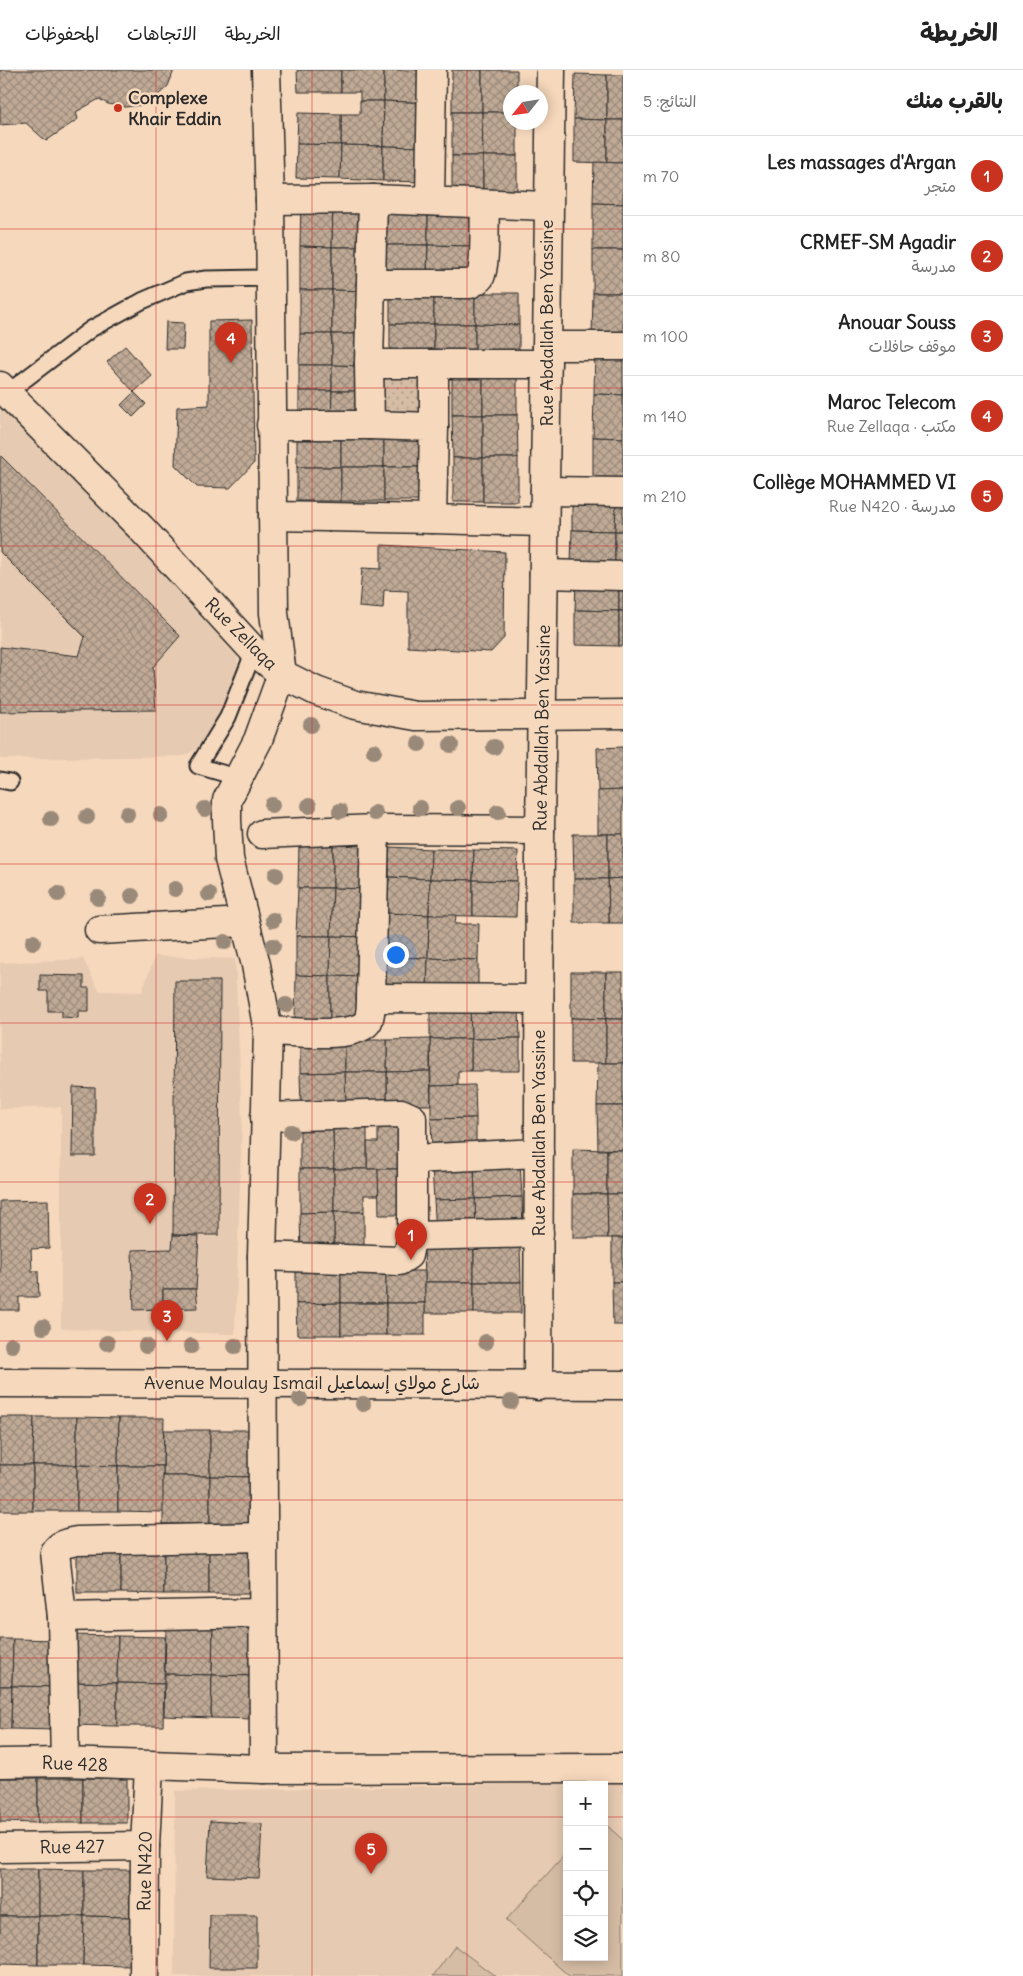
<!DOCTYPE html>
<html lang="ar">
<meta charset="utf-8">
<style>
body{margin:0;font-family:Delius,"Playpen Sans Arabic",sans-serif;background:#f2f2f2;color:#222;direction:rtl}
.controls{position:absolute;right:15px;bottom:15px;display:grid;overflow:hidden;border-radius:0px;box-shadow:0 2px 12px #0003}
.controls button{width:45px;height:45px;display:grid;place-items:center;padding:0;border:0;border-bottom:1px solid #e0e0e0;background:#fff;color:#222;font:25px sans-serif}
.compass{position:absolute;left:503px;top:15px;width:45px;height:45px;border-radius:50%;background:#fff;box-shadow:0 2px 12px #0003;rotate:240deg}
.you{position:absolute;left:395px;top:884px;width:18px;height:18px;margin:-12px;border:4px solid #fff;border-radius:50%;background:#1a73e8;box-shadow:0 0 0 8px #1a73e833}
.badge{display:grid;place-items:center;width:32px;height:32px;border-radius:50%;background:#c8321e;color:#fff;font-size:16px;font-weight:700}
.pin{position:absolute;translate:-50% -41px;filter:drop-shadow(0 1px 2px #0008)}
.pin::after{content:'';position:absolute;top:26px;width:18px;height:15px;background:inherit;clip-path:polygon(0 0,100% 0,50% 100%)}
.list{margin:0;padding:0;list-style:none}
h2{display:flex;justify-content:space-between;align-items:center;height:65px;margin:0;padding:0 20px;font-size:21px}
h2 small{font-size:16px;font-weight:400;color:#767676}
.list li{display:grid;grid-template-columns:32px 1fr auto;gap:15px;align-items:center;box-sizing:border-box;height:80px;padding:0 20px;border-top:1px solid #e0e0e0}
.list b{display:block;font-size:19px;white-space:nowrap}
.list p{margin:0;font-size:16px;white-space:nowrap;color:#767676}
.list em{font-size:16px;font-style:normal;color:#767676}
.icon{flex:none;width:28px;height:28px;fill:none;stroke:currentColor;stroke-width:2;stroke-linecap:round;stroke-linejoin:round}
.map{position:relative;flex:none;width:623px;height:1906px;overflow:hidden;direction:ltr}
header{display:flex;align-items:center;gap:30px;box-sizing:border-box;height:70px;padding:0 25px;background:#fff;border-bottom:1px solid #e0e0e0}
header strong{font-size:24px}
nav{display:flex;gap:28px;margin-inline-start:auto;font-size:18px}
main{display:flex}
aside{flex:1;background:#fff}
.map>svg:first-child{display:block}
.built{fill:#e6cab1;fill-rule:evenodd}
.grass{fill:#d5bca4;stroke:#807468}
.park{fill:url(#park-dots);stroke:#807468}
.building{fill:url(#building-cross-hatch);stroke:#2b2b2b}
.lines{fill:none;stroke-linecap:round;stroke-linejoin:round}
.service-casing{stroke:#2b2b2b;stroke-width:19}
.minor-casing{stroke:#2b2b2b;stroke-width:31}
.tertiary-casing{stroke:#2b2b2b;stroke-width:31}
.service{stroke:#f6d8bc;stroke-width:15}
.minor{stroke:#f6d8bc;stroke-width:28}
.tertiary{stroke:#f6d8bc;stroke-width:28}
.tree{fill:#998979}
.grid{fill:none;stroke:#d62828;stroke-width:1;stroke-opacity:0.55}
.poi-dot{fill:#c8321e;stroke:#f6d8bc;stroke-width:2}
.labels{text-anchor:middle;stroke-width:5;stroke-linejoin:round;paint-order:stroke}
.poi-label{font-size:18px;font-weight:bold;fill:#2b2b2b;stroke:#f6d8bc;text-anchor:start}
.street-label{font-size:18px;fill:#2b2b2b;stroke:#f6d8bc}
</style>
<header>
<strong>الخريطة</strong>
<nav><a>الخريطة</a><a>الاتجاهات</a><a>المحفوظات</a></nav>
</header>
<main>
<aside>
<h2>بالقرب منك<small>النتائج: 5</small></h2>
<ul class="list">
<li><span class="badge">1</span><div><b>Les massages d'Argan</b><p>متجر</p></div><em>70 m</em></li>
<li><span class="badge">2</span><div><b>CRMEF-SM Agadir</b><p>مدرسة</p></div><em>80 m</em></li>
<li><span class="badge">3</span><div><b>Anouar Souss</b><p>موقف حافلات</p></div><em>100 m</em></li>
<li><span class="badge">4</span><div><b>Maroc Telecom</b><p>مكتب · Rue Zellaqa</p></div><em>140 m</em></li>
<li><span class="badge">5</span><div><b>Collège MOHAMMED VI</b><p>مدرسة · Rue N420</p></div><em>210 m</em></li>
</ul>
</aside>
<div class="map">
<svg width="623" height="1906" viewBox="0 0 623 1906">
<defs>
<pattern id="park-dots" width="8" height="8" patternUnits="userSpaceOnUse" patternTransform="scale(1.25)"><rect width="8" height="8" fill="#d5bca4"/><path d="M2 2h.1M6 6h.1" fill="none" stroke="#ad9986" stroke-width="1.8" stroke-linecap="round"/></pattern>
<pattern id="building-cross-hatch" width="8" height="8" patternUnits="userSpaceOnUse" patternTransform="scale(1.25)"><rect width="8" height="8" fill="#c0aa96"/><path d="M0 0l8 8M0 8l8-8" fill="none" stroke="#9c8b7b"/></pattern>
</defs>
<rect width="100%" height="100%" fill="#f6d8bc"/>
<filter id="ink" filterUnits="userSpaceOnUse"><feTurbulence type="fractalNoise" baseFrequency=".02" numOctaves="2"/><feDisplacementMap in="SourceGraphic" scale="10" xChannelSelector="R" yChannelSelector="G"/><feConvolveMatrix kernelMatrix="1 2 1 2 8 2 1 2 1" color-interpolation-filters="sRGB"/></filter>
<g filter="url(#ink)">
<g class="built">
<polygon points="0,334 237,580 239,617 214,669 184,686 0,689"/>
<polygon points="155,886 235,889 242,1049 235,1264 61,1259 61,1037 0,1039 0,893 83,889 99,921 142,922"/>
<path d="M 623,1712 L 623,1906 L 174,1906 L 175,1721 ZM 567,1715 L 604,1715 L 604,1887 L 567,1887 Z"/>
</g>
<g class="grass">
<polygon points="604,1753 623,1770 623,1906 569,1906 506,1850 567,1782 567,1887 604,1887"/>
<polygon points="455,1876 495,1906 433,1906"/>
</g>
<polygon class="park" points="376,306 425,306 425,349 377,349"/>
<g class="building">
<polygon points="0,0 174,0 168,16 156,27 141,35 125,37 108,34 99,29 76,42 78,49 46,71 26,53 0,55"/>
<polygon points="297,0 341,0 341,22 298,22"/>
<polygon points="341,0 384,0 384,31 360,31 360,22 341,22"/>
<polygon points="384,0 430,0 431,33 384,31"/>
<rect x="452" y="0" width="30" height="42"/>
<polygon points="482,0 517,0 517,22 510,22 510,42 482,42"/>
<polygon points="575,4 607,5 607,50 574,49"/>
<rect x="607" y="5" width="16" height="45"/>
<polygon points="360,31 384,31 383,76 341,75 341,44 360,44"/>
<polygon points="384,31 431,33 430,77 383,76"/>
<polygon points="452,42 482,42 483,86 452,86"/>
<polygon points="482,42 510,42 510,52 517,52 517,86 483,86"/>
<polygon points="298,43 341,44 341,75 297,74"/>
<polygon points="574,49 607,50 607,93 574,92"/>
<rect x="607" y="50" width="16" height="43"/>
<polygon points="297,74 341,75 340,109 296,108"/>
<polygon points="341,75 383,76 383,111 340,109"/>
<polygon points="383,76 430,77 429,112 383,111"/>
<rect x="452" y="86" width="31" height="44"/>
<rect x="483" y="86" width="34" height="44"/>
<polygon points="594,92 623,93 623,134 593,133"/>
<polygon points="301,130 333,131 332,177 300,176"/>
<polygon points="333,131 367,132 366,177 332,177"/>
<polygon points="593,133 623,134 623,180 593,180"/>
<polygon points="387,143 428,144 428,175 386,175"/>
<polygon points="428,144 472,144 472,176 428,175"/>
<polygon points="386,175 428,175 427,207 386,206"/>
<polygon points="428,175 472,176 471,207 427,207"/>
<polygon points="300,176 332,177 332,220 300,220"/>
<polygon points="332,177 366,177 366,221 332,220"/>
<rect x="593" y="180" width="30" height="43"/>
<rect x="300" y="220" width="32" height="44"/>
<polygon points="332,220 366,221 365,264 332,264"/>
<polygon points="390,222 434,223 434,254 390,254"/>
<rect x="434" y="223" width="41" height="31"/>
<polygon points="475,223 519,223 519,255 475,254"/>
<polygon points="593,223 623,223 623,267 592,267"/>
<polygon points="252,250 254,393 230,418 197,417 175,395 177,337 209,335 209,251"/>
<polygon points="166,252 184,253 183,279 165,279"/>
<rect x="390" y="254" width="44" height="31"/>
<polygon points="434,254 475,254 475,286 434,285"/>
<polygon points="475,254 519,255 519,286 475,286"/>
<polygon points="300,264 332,264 332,295 299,295"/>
<polygon points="332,264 365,264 365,296 332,295"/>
<polygon points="125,276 152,306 134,322 107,292"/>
<polygon points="595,278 623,278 623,325 594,324"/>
<rect x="299" y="295" width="33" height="26"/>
<polygon points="332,295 365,296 365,321 332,321"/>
<rect x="452" y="299" width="31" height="46"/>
<rect x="483" y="299" width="34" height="46"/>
<polygon points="299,321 332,321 331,351 299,350"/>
<polygon points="332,321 365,321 365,351 331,351"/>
<polygon points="134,322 146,334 133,347 121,335"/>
<polygon points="594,324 623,325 623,368 593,367"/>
<polygon points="452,345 483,345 483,388 453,388"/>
<polygon points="483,345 517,345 518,388 483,388"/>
<rect x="297" y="366" width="44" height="31"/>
<rect x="341" y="366" width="43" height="31"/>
<polygon points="384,366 429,366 430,397 384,397"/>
<polygon points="593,367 623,368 623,412 593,411"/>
<polygon points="0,385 180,566 153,597 156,640 0,642 0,577 79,586 85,567 0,482"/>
<rect x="453" y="388" width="30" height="44"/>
<rect x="483" y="388" width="35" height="44"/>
<rect x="297" y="397" width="44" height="34"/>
<rect x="341" y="397" width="43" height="34"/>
<rect x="384" y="397" width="46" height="34"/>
<polygon points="572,430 616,430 615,461 572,460"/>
<polygon points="616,430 623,430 623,461 615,461"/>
<polygon points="572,460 615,461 615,495 571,495"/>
<rect x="615" y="461" width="8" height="34"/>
<polygon points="381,475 505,482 504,568 491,582 408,577 408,521 384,520 383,539 359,537 362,498 381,499"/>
<polygon points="576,510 619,511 619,541 575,540"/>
<rect x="619" y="511" width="4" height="30"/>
<polygon points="575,540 619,541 619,576 575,575"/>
<rect x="619" y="541" width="4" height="35"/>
<polygon points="623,677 623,720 598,721 597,678"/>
<polygon points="623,720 623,764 598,764 598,721"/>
<polygon points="573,764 608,764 608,809 574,809"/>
<polygon points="608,764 623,764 623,808 608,809"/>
<polygon points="299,774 333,775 333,818 298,818"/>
<polygon points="333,775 369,776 369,819 333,818"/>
<polygon points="389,777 431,779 430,809 389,807"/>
<polygon points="431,779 474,780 473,810 430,809"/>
<polygon points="474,780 518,781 517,811 473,810"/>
<polygon points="389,807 430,809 429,845 387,843"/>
<polygon points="623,808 623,853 609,853 608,809"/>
<polygon points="430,809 473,810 473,846 429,845"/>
<polygon points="574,809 608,809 609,853 574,853"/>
<polygon points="473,810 517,811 516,847 473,846"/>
<polygon points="298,818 333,818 331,866 296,866"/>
<polygon points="333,818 369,819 367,867 331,866"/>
<polygon points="387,843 429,845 428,888 386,887"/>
<polygon points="429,845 456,845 455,854 479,854 478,890 428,888"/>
<polygon points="296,866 331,866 330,906 296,905"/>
<polygon points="331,866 367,867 366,907 330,906"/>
<polygon points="386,887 428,888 427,923 385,922"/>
<polygon points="428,888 478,890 478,925 427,923"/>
<polygon points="571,902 606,902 606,949 571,948"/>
<rect x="606" y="902" width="17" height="47"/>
<polygon points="40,905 84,906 84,918 89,918 89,941 78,941 78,948 62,947 62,941 48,941 48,921 40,921"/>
<polygon points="296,905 330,906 330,950 295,949"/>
<polygon points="330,906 366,907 366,951 330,950"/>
<polygon points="175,911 220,911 219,1165 173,1165"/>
<polygon points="519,938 520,968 471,969 470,939"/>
<polygon points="430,939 470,939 471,969 430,969"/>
<polygon points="571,948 606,949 606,993 571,993"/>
<rect x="606" y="949" width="17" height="44"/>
<polygon points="520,968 520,1001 471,1001 471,969"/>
<polygon points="430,969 471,969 471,1001 458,1001 458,1015 431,1016"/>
<polygon points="430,969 430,1001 387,1002 387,970"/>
<polygon points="345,970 345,1002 300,1003 300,971"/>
<rect x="345" y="970" width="42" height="32"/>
<polygon points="598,993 623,993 623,1036 597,1036"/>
<polygon points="430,1001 431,1035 387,1035 387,1002"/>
<polygon points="345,1002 387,1002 387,1035 346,1036"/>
<polygon points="345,1002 346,1036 301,1037 300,1003"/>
<polygon points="475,1015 476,1048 431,1049 431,1016"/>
<polygon points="73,1017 95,1018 95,1086 72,1086"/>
<polygon points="597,1036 623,1036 623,1080 598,1079"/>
<polygon points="476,1048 476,1081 432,1082 431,1049"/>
<polygon points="378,1052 410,1052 411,1099 367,1099 367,1072 378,1072"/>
<polygon points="300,1055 333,1055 334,1099 300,1099"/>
<polygon points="333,1055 367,1055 367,1099 334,1099"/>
<polygon points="573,1079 607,1080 607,1124 573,1124"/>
<rect x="607" y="1080" width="16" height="44"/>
<polygon points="520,1093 522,1127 475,1129 474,1095"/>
<polygon points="474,1095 475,1129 434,1130 432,1096"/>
<polygon points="300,1099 334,1099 334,1142 300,1143"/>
<polygon points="334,1099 378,1099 379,1125 364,1125 364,1142 334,1142"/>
<polygon points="378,1099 411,1099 412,1145 379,1145"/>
<polygon points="573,1124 607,1124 608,1168 573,1168"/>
<polygon points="607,1124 623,1124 623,1168 608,1168"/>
<polygon points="522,1127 523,1160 476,1162 475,1129"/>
<polygon points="475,1129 476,1162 436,1163 434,1130"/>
<polygon points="48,1130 49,1178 31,1179 32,1201 38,1201 39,1227 19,1227 19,1240 0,1240 0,1131"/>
<polygon points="334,1142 364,1142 364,1185 334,1186"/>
<polygon points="334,1142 334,1186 301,1186 300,1143"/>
<polygon points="173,1165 199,1166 196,1219 163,1219 163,1239 134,1240 132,1180 172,1179"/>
<rect x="612" y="1168" width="11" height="44"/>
<polygon points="424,1177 474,1177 474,1212 425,1212"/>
<polygon points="474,1177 520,1177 521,1212 474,1212"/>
<polygon points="296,1201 341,1201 341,1233 296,1234"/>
<rect x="341" y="1201" width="45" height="32"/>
<rect x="386" y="1201" width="39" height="32"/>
<rect x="425" y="1212" width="49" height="31"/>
<rect x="474" y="1212" width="47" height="31"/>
<polygon points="612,1212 623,1212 623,1255 613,1255"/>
<polygon points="163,1219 196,1219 198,1238 163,1239"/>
<polygon points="341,1233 341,1265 297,1265 296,1234"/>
<rect x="341" y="1233" width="45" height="32"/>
<rect x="386" y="1233" width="39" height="32"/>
<polygon points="0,1347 34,1347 33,1395 0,1395"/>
<polygon points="34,1347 77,1347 77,1395 33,1395"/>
<polygon points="77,1347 119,1348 118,1396 77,1395"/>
<polygon points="119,1348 164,1348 163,1396 118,1396"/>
<polygon points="164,1360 210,1360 210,1406 163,1406"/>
<polygon points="210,1360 254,1360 253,1407 210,1406"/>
<rect x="0" y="1395" width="33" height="46"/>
<rect x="33" y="1395" width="44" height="46"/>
<polygon points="77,1395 118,1396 118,1441 77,1441"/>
<polygon points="118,1396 163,1396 164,1442 118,1441"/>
<rect x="163" y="1406" width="47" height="48"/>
<polygon points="210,1406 253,1407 253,1455 210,1454"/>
<rect x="77" y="1480" width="44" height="43"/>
<polygon points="121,1480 164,1481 164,1524 121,1523"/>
<rect x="164" y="1481" width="45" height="43"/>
<polygon points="209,1481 253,1482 253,1524 209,1524"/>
<polygon points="166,1557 213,1558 212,1605 165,1604"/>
<polygon points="213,1558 259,1559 259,1606 212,1605"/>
<polygon points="71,1565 118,1566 117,1613 70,1612"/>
<polygon points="118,1566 165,1567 164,1614 117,1613"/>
<polygon points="0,1569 13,1569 12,1616 0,1616"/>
<polygon points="13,1569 60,1570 59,1617 12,1616"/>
<polygon points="165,1604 212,1605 211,1648 164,1646"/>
<polygon points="212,1605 259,1606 258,1649 211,1648"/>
<polygon points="70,1612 117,1613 117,1656 70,1655"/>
<polygon points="117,1613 164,1614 163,1656 117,1656"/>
<polygon points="0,1616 12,1616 11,1659 0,1659"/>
<polygon points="12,1616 59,1617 58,1660 11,1659"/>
<polygon points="0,1708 38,1708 38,1753 0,1752"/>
<rect x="38" y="1708" width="45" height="45"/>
<rect x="83" y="1708" width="44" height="45"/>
<polygon points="210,1751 262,1754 259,1808 207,1806"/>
<rect x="0" y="1799" width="38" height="47"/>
<polygon points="38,1799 84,1800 84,1846 38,1846"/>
<polygon points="84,1800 130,1800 130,1847 84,1846"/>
<polygon points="210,1845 257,1845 257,1898 209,1898"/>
<polygon points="0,1846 38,1846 38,1895 0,1894"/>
<polygon points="38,1846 84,1846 83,1895 38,1895"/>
<polygon points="84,1846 130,1847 130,1896 83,1895"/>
</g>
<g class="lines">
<g class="service-casing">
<g id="service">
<polyline points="7,323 91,259 142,231 186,212 206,209 270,208"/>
<polyline points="239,708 198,696 228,647 254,581"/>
<polyline points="0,710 10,712"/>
</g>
</g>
<g class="minor-casing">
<g id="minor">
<polyline points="373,129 369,294 370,355 434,357 432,449 544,452"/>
<polyline points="270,130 373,129 547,136"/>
<polyline points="430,131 432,0"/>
<path d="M 371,214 L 470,214 C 473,212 477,211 480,207 C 486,197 484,149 485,135"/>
<polyline points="547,276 623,276"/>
<polyline points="369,294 547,294"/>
<polyline points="434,294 434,357"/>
<polyline points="0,316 141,458 254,581 282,604 316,621 355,635 416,646 623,644"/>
<polyline points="271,355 370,355"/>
<polyline points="545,421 623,422"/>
<polyline points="273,446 432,449"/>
<polyline points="544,504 623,506"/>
<polyline points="262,764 375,759 540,760"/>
<polyline points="99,860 244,852"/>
<polyline points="371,928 539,929"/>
<path d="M 268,961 C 288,961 358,970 368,951 C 371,944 371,935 371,928 L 375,759"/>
<polyline points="413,1089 539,1083"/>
<polyline points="412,1166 539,1163"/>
<polyline points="262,1186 399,1191 408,1185 412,1166 412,1048 401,1043 265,1047"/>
<polyline points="538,1316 540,760 551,0"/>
<path d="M 62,1547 L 55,1482 C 60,1474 67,1473 77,1471 L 262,1467"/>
<polyline points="65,1692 62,1547 262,1543"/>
<polyline points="0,1693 65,1692 264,1699 623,1698"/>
<polyline points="264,1699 262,1186 268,961 256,895 229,789 227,750 227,730 258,670 282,604 274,543 270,130 266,0"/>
<polyline points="0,1778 145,1776"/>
<polyline points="144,1906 145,1776 149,1697"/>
</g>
</g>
<g class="tertiary-casing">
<polyline id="tertiary" points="0,1313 623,1315"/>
</g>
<use href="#service" class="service"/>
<use href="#minor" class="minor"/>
<use href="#tertiary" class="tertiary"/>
</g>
<g class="tree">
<circle cx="311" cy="655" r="8"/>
<circle cx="419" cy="674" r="8"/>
<circle cx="451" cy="675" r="8"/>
<circle cx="494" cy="677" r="8"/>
<circle cx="374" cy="681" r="8"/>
<circle cx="272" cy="735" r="8"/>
<circle cx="309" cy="736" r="8"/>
<circle cx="420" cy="738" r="8"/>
<circle cx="458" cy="738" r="8"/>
<circle cx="205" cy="739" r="8"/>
<circle cx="340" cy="741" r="8"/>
<circle cx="498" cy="742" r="8"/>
<circle cx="375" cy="743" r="8"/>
<circle cx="127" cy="744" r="8"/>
<circle cx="161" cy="745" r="8"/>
<circle cx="87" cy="747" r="8"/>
<circle cx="51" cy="749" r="8"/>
<circle cx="276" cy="805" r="8"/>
<circle cx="175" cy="819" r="8"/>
<circle cx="58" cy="824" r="8"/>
<circle cx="209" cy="824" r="8"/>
<circle cx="132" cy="826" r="8"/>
<circle cx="98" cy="828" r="8"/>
<circle cx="273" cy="850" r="8"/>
<circle cx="33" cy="872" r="8"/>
<circle cx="225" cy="872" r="8"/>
<circle cx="273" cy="876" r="8"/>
<circle cx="286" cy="935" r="8"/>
<circle cx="291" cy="1062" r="8"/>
<circle cx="43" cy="1257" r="8"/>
<circle cx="486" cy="1272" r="8"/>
<circle cx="107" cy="1273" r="8"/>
<circle cx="12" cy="1275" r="8"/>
<circle cx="146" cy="1276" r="8"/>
<circle cx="191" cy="1276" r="8"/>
<circle cx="235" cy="1276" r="8"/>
<circle cx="300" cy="1329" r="8"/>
<circle cx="511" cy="1332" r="8"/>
<circle cx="363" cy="1334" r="8"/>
</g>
</g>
<path class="grid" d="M 156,0 L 156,1906M 312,0 L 312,1906M 467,0 L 467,1906M 0,159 L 623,159M 0,318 L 623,318M 0,476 L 623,476M 0,635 L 623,635M 0,794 L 623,794M 0,953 L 623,953M 0,1112 L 623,1112M 0,1271 L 623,1271M 0,1430 L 623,1430M 0,1588 L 623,1588M 0,1747 L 567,1747M 604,1747 L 623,1747"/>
<circle class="poi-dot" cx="118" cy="38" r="5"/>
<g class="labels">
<g class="poi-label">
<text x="128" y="34">Complexe<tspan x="128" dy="21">Khair Eddin</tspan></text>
</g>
<g class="street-label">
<text transform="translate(547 253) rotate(-90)" y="6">Rue Abdallah Ben Yassine</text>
<text transform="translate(241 564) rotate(45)" y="6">Rue Zellaqa</text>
<text transform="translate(542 658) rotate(-89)" y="6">Rue Abdallah Ben Yassine</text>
<text transform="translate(539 1063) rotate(-90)" y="6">Rue Abdallah Ben Yassine</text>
<text x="312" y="1319">Avenue Moulay Ismail شارع مولاي إسماعيل</text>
<text transform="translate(75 1694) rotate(2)" y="6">Rue 428</text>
<text transform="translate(72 1777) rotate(-1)" y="6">Rue 427</text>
<text transform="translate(145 1801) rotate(-89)" y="6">Rue N420</text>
</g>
</g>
</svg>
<div class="controls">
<button>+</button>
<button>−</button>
<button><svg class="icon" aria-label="locate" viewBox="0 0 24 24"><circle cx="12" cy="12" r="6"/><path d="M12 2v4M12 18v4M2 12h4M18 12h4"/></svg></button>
<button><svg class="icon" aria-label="layers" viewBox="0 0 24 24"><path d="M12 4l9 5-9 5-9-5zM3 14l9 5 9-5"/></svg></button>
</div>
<svg class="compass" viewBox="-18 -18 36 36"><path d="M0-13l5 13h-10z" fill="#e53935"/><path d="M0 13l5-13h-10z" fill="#767676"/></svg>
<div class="you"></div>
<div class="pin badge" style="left:411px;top:1190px">1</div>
<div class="pin badge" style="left:150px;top:1154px">2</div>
<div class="pin badge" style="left:167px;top:1271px">3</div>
<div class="pin badge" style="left:231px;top:293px">4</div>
<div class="pin badge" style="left:371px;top:1804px">5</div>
</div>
</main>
